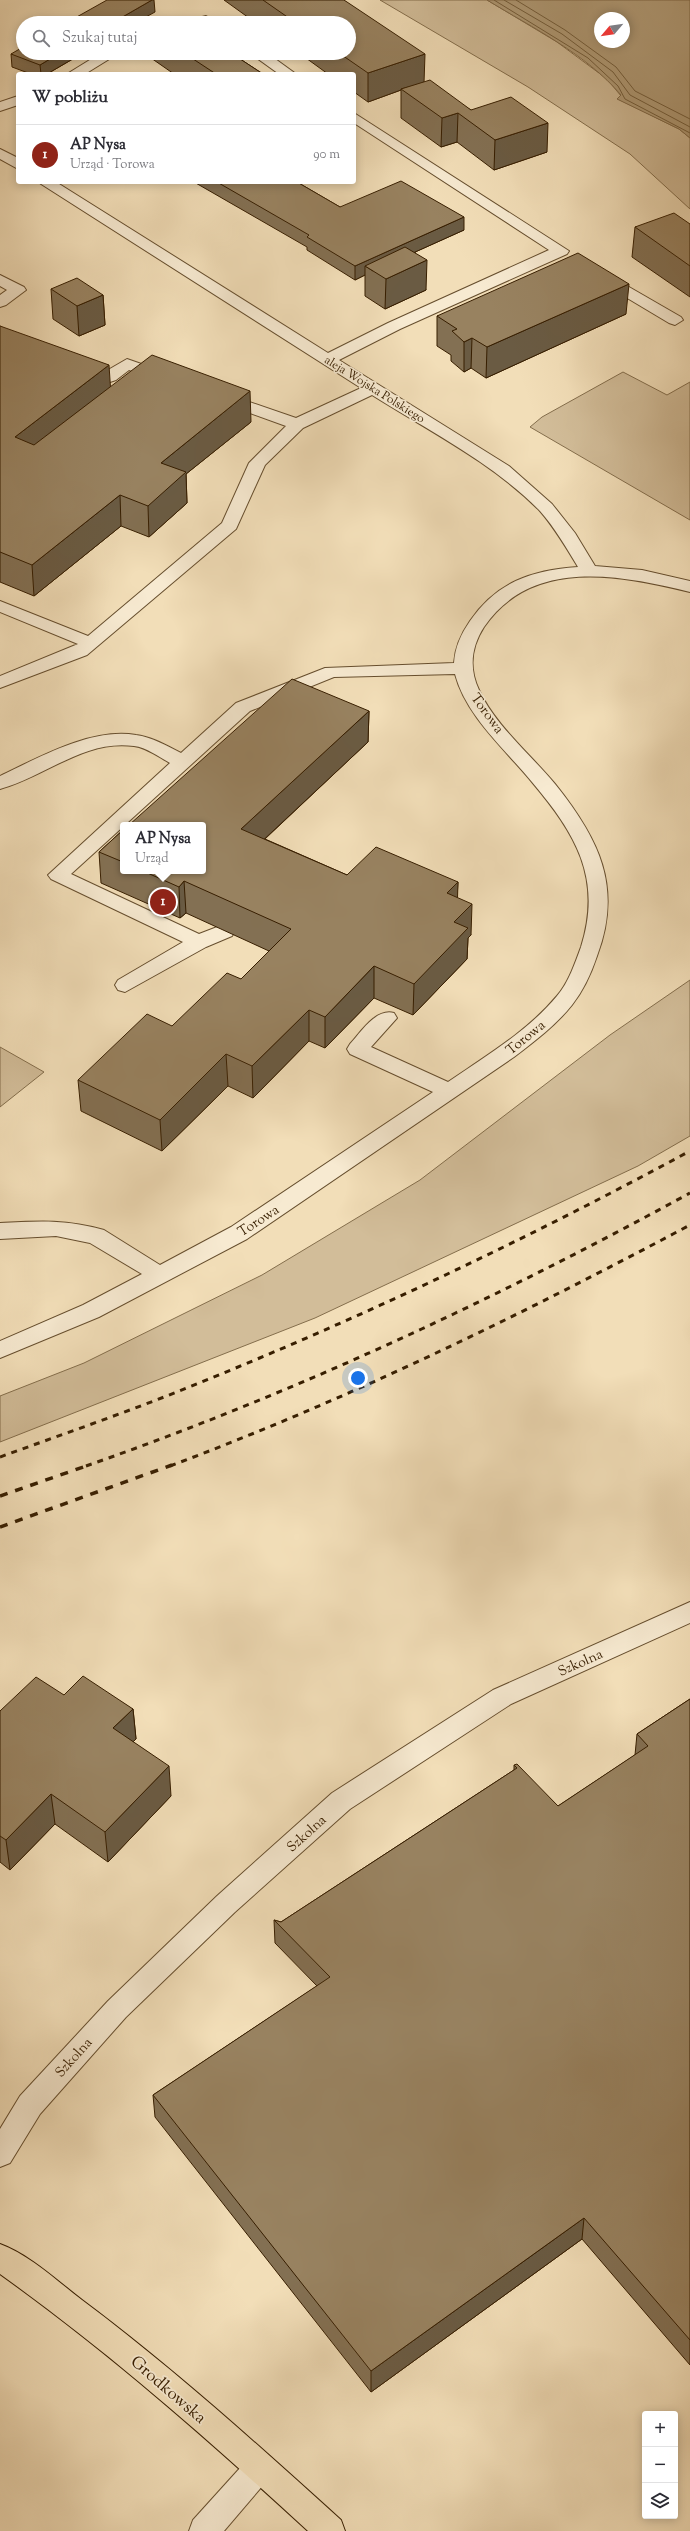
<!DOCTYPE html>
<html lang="pl">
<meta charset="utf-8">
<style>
body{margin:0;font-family:"Sorts Mill Goudy",serif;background:#f7f7f7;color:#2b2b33}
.controls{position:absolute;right:12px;bottom:12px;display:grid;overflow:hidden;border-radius:4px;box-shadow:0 2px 10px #0003}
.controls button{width:36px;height:36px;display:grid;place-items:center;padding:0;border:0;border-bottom:1px solid #e1e1e2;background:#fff;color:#2b2b33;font:20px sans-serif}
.compass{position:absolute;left:594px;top:12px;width:36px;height:36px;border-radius:50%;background:#fff;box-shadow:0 2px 10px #0003;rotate:241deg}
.you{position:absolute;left:358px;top:1378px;width:14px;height:14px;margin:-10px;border:3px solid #fff;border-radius:50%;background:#1a73e8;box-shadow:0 0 0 6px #1a73e833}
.badge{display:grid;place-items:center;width:26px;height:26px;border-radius:50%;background:#8f2418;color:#fff;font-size:13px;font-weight:700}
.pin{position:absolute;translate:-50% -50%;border:2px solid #fff;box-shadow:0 1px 4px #0006}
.popup{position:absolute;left:120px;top:822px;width:86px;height:52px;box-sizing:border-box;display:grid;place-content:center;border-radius:4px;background:#fff;filter:drop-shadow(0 1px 3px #0005);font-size:13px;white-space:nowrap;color:#7c7c81}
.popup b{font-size:15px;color:#2b2b33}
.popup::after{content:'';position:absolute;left:50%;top:100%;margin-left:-8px;border:8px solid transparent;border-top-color:#fff}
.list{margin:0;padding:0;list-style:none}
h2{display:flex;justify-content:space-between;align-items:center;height:52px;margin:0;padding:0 16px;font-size:17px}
h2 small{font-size:13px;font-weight:400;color:#7c7c81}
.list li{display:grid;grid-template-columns:26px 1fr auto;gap:12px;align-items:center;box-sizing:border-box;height:60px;padding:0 16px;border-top:1px solid #e1e1e2}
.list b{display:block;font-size:15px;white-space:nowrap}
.list p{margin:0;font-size:13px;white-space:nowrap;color:#7c7c81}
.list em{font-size:13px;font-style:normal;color:#7c7c81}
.icon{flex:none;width:22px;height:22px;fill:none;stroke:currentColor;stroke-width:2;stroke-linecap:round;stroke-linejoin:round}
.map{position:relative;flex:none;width:690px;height:2531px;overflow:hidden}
.search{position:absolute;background:#fff;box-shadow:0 2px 10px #0003;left:16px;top:16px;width:340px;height:44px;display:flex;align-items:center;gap:10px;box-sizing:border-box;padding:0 14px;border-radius:22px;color:#7c7c81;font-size:15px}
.panel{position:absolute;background:#fff;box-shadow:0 2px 10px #0003;left:16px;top:72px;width:340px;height:112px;border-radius:4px}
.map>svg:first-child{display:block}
.green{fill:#d2bd99;stroke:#846e4c}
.water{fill:#b29d79;stroke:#816a49;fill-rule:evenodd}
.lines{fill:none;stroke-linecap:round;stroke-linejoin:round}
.shore{stroke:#745e3c;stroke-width:1}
.minor-casing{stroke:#664e2e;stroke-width:2}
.major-casing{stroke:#371e00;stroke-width:2}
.minor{fill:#f7ead1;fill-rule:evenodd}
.major{fill:#f2deb8;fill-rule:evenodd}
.rail-far1{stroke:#371e00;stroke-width:3;stroke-dasharray:6 6;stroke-linecap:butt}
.rail{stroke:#371e00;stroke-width:3.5;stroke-dasharray:8 8;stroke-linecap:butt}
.wall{fill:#837053;stroke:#371e00}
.shaded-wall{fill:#6a5b43;stroke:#371e00}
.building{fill:#988260;stroke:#371e00}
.labels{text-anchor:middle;stroke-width:3.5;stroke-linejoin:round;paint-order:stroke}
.far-street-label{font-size:12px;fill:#371e00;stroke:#f7ead1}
.street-label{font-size:14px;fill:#371e00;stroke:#f7ead1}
.near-street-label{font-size:17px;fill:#371e00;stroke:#f7ead1}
</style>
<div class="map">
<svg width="690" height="2531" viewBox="0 0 690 2531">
<rect width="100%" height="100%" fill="#f2deb8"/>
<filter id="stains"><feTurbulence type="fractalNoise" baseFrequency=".005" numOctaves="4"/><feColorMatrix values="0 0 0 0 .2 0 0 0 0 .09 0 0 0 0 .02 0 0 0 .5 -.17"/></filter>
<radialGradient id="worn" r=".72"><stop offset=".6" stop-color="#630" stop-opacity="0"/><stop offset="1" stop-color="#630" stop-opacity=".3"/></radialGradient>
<g class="green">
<polygon points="380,0 487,0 557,42 607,79 621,96 618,99 679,129 690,138 690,209 630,154 528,87"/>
<polygon points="623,372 667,395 690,382 690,520 530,427 542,417"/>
<polygon points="690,980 690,1136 638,1166 315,1318 0,1442 0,1396 84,1363 262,1275 420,1180 610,1035"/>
<polygon points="0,1047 44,1072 0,1107"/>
</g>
<path class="water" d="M 487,0 L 690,0 L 690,138 L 679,129 L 617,99 L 621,95 C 586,54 533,28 487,0 ZM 600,18 L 624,18 L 624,42 L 600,42 Z"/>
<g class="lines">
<g class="shore">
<polyline points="494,0 588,58 618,86 625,99 690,133"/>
<polyline points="504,0 562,34 613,72 630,95 690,127"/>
<polyline points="516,0 565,30 616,67 635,91 690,119"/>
</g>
<g class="minor-casing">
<g id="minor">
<polygon points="206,16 218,23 189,23 191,20"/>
<polygon points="101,53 119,53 85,74 67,74"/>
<polygon points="250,53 267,53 296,74 279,74"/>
<polygon points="18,96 18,105 0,111 0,102"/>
<path d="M 354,113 L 569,251 L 567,254 L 400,329 L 339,360 L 509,466 L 552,504 L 575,533 L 595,566 L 642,570 L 690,581 L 690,592 C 620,575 532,557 484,627 C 471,647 469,669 479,690 C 494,724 531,755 555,784 C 599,839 623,887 597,956 C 591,974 583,991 572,1005 C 556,1025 535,1041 514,1057 L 247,1239 L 99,1317 L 0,1358 L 0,1341 L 83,1305 L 142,1274 L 90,1243 L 56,1236 L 0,1239 L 0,1223 C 38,1221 66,1219 104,1230 L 160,1265 L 231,1227 L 433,1092 L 350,1054 L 347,1049 L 350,1044 C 361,1032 376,1008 394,1013 L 397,1018 L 371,1047 L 448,1082 C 486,1056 528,1031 557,996 C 569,982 575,963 581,947 C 603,878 575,833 532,782 C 505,749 466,716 455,674 L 334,677 L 250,711 L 71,874 L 199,934 L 225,924 L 232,926 L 235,931 L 232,936 L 206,947 L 125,992 L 118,990 L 115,985 L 118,980 L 183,942 L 51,879 L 48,875 L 170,763 C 159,757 146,747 134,746 C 84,739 45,777 0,789 L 0,776 C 38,758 92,727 136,735 C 152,737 167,746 181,753 L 236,703 L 325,668 L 454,663 C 455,647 461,634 470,621 C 497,582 532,570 578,567 C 566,547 555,528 540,511 C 493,463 429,431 372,395 L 303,428 L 265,465 L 236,529 L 87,655 L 0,688 L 0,676 L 78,644 L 0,612 L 0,601 L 88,636 L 222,523 L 249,463 L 286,426 L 217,401 L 215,398 L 217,395 L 229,395 L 296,418 L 361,388 L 38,182 L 56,182 L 328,353 L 388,323 L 549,250 L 354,123 Z"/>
<polygon points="0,149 18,158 18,169 0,159"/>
<polygon points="603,272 681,317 683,320 675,325 669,323 597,280 595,277"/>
<polygon points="0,275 24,287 26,290 6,305 0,307 0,295 7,290 0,286"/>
<polygon points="127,359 170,374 172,377 164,382 129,370 116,380 110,382 75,368 73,365 81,360 108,370"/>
<polygon points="690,1602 690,1623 511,1704 350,1809 235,1912 126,2017 40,2114 10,2163 0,2167 0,2129 20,2096 108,2001 217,1896 332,1793 493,1690"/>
<polygon points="260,2452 270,2457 275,2467 270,2477 224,2531 189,2531 193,2520 250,2457"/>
</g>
</g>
<g class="major-casing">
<path id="major" d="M 0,2244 C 30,2255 57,2281 82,2300 C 173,2368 257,2444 341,2520 L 345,2531 L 308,2531 C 209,2440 109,2352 0,2274 Z"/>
</g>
<use href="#minor" class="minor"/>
<use href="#major" class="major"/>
<g class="rail-far1">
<path d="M 0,1457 C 55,1437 110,1418 164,1397 C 344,1326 520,1243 690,1151"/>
<path d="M 86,1466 C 295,1393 496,1299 690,1193"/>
<path d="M 170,1466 C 349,1399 521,1315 690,1225"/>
</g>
<g class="rail">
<polyline points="0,1496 89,1465"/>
<polyline points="0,1527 172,1465"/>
</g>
</g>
<g class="wall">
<polygon points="224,0 344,0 424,82 471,110 547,152 494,170 457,142 441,147 401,118 401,90 368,102 354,92 354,74 328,74 299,53 349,53 349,23 256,23"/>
<polygon points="83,53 47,74 31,74 12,67 11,54"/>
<polygon points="151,53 231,53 263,74 174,74 151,58"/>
<polygon points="194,182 297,182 340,207 464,230 415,252 426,290 385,309 365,296 365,275 355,280 307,250 307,247"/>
<polygon points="690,224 690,297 632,257 635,227"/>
<polygon points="51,289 103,295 105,325 79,336 53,319"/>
<polygon points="626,314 486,378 471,368 464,372 451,361 451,355 437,346 437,316"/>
<polygon points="0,326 110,387 251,422 186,474 187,503 149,537 121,526 34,596 0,582"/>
<polygon points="369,711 368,742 265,839 347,875 458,882 457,898 471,935 468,938 467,959 413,1015 374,998 325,1048 309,1041 253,1098 228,1086 162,1151 81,1111 78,1080 172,1026 241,979 269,951 186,913 180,918 101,883 99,852 123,830 123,871 203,871"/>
<polygon points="64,1695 133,1709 136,1739 133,1742 171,1796 108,1862 55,1824 10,1870 0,1862 0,1711"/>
<polygon points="690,1699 690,2365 582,2239 371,2392 155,2117 153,2095 317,1986 275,1943 274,1920 281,1922 514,1770 514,1765 558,1806 635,1755 637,1734"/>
</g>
<g class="shaded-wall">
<polygon points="152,0 154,0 155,12 135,23 112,23"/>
<polygon points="60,53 83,53 47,74 41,74 40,65"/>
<polygon points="425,54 424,83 401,89 401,90 368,102 368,73"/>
<polygon points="458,113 457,142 441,147 442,118"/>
<polygon points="548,123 547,152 494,170 495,140"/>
<polygon points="464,217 464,230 373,271 365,266 365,275 355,280 355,266"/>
<polygon points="427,260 426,290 385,309 386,279"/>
<polygon points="629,284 626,314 486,378 487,347"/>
<polygon points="103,295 105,325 79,336 77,306"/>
<polygon points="472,338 471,368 464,372 464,342"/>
<polygon points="109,365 111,395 18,468 15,437"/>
<polygon points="250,391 251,422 186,474 187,503 149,537 148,506 161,463"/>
<polygon points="120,495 121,526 34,596 32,565"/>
<polygon points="369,711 368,742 242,860 241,829"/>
<polygon points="184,881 186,913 180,918 179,887"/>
<polygon points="458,882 457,914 447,893"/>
<polygon points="472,904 471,935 468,938 467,959 413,1015 414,984 454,922"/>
<polygon points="374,966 374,998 325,1048 325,1017"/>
<polygon points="309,1010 309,1041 253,1098 252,1066"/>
<polygon points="226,1054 228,1086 162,1151 160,1120"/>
<polygon points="133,1709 136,1739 116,1758 113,1728"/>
<polygon points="169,1766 171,1796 108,1862 105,1832"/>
<polygon points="51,1794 55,1824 10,1870 6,1840"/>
<polygon points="584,2218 582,2239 371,2392 371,2371"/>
</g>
<g class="building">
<polygon points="107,0 152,0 112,23 66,23"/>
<polygon points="263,0 344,0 425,54 368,73 339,53 349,53 349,23 296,23"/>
<polygon points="181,19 187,23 170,23"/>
<polygon points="23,47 23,53 60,53 40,65 11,54"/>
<polygon points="184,53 231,53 263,74 216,74"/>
<polygon points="430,80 471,110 511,97 548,123 495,140 458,113 442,118 401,89"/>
<polygon points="401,181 464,217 355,266 307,237 309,235 217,182 297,182 340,207"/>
<polygon points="674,213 690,224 690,266 635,227"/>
<polygon points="405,247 427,260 386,279 365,266"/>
<polygon points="578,253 629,284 487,347 472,338 464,342 452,331 457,329 437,316"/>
<polygon points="77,278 103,295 77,306 51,289"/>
<polygon points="0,326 109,365 15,437 34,445 152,355 250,391 161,463 186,472 148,506 120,495 32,565 0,552"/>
<polygon points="292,679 369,711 241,829 347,875 376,847 458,882 447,893 472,904 454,922 468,928 414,984 374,966 325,1017 309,1010 252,1066 226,1054 160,1120 78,1080 147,1014 172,1026 227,973 241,979 291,929 184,881 179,887 143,871 203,871 203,825 129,825"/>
<polygon points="123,830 123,862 99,852"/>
<polygon points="83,1676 133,1709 113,1728 169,1766 105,1832 51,1794 6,1840 0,1836 0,1711 36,1677 64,1695"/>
<polygon points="690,1699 690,2340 584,2218 371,2371 153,2095 330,1977 274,1920 281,1922 517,1768 514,1765 517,1764 558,1806 648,1746 637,1734"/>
</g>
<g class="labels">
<g class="far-street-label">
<text transform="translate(375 389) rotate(32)" y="4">aleja Wojska Polskiego</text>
</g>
<g class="street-label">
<text transform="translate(488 713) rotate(54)" y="5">Torowa</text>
<text transform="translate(525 1037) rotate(-39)" y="5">Torowa</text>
<text transform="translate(258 1220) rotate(-33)" y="5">Torowa</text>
<text transform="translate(580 1662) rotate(-24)" y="5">Szkolna</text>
<text transform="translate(306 1833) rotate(-42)" y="5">Szkolna</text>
<text transform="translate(73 2057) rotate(-48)" y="5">Szkolna</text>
</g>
<g class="near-street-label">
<text transform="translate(169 2389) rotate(41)" y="6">Grodkowska</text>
</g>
</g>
<rect width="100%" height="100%" filter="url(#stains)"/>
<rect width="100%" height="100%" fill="url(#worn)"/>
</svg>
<div class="controls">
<button>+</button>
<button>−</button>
<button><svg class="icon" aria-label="layers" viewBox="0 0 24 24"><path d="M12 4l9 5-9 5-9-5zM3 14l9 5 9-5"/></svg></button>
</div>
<svg class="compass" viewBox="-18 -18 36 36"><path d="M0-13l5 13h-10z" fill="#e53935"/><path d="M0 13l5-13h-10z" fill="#7c7c81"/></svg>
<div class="you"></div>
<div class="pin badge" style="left:163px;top:902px">1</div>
<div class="popup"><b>AP Nysa</b>Urząd</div>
<div class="search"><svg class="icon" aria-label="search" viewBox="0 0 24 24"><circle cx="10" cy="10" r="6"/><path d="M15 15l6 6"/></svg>Szukaj tutaj</div>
<section class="panel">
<h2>W pobliżu<small></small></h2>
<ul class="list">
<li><span class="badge">1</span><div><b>AP Nysa</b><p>Urząd · Torowa</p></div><em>90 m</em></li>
</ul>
</section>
</div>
